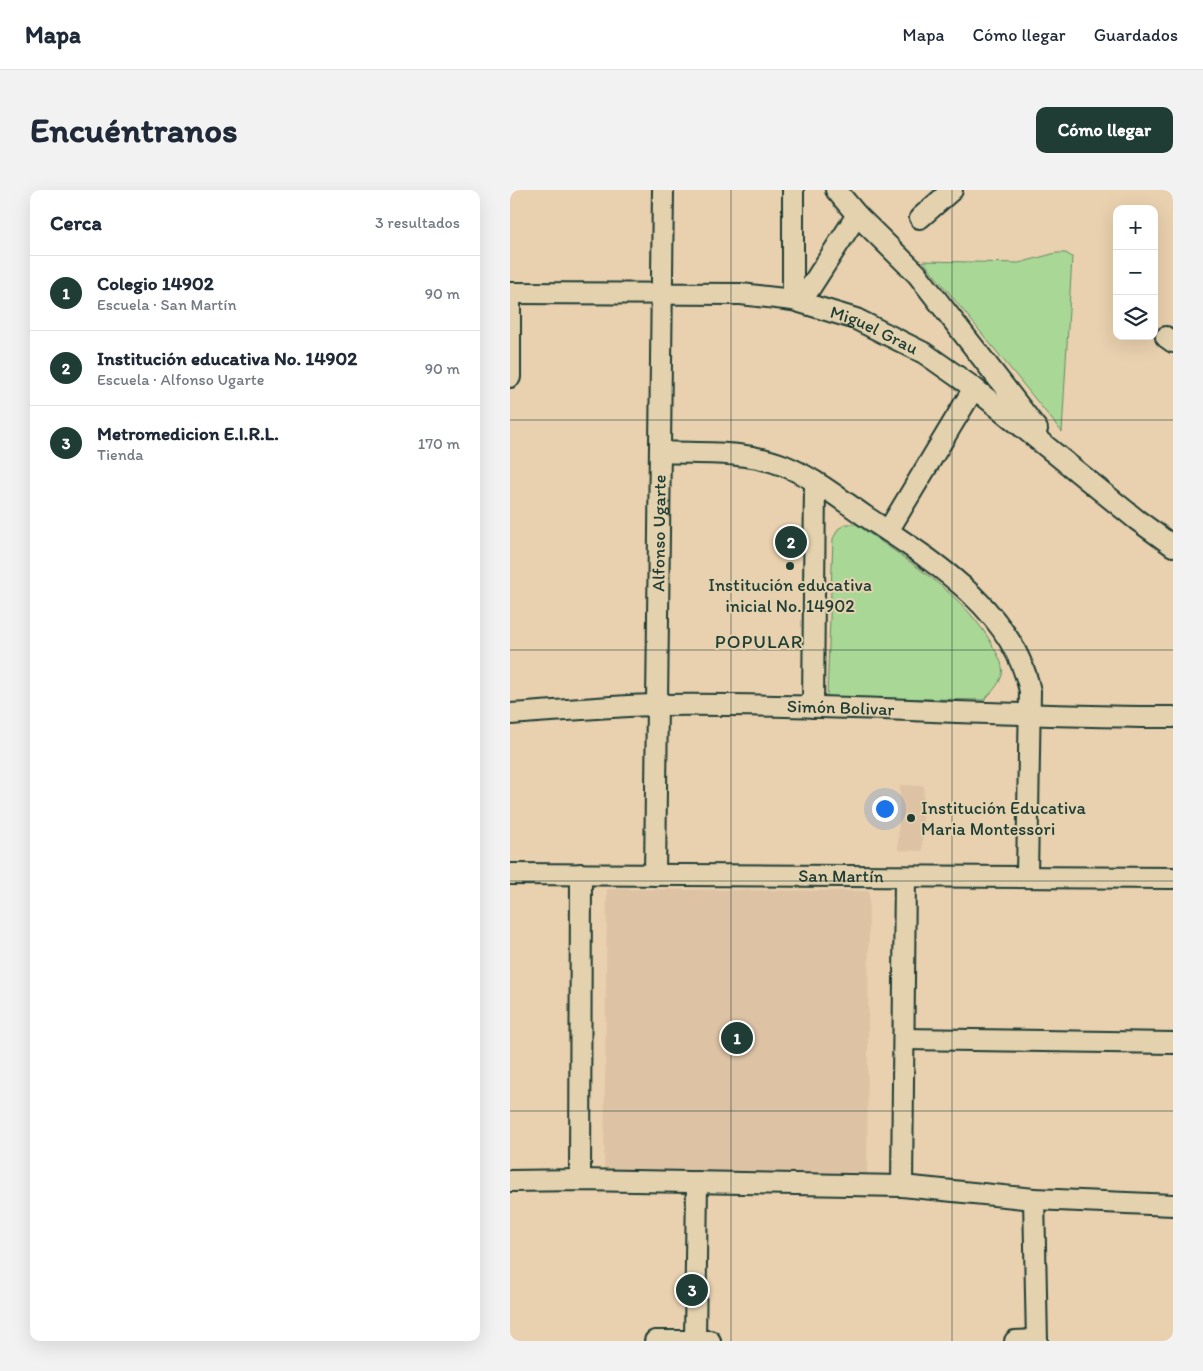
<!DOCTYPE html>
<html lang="es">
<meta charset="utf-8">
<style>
body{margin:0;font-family:Itim,sans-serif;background:#f2f2f3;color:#1f2937}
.controls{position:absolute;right:15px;top:15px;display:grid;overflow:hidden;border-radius:10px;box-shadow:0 5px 20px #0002}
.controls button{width:45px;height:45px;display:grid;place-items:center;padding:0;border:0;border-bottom:1px solid #e0e1e3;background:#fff;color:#1f2937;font:25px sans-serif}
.you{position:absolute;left:374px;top:618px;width:18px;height:18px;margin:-12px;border:4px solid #fff;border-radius:50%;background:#1a73e8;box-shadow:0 0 0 8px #1a73e833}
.badge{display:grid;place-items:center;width:32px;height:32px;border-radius:50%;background:#1f3d34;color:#fff;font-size:16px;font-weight:700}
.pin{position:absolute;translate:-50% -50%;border:2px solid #fff;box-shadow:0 1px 5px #0006}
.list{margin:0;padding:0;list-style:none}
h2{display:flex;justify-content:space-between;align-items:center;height:65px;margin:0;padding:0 20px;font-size:21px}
h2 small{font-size:16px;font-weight:400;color:#747a83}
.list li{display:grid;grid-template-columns:32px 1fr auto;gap:15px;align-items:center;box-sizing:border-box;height:75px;padding:0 20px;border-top:1px solid #e0e1e3}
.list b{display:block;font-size:19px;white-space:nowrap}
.list p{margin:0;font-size:16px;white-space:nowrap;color:#747a83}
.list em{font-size:16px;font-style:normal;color:#747a83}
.icon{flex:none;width:28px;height:28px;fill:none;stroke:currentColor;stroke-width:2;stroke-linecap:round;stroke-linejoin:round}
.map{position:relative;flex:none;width:663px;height:1151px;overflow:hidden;border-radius:10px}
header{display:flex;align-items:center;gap:30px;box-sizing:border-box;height:70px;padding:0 25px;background:#fff;border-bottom:1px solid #e0e1e3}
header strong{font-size:24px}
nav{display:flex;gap:28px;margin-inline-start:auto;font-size:18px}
.intro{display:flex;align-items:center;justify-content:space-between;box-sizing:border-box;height:120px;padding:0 30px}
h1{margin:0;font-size:35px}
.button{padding:12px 22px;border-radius:10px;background:#1f3d34;color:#fff;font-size:18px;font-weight:700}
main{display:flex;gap:30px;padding:0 30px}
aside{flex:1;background:#fff;border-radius:10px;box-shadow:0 5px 20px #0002}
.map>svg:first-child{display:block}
.built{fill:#ddc2a4}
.green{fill:#a9d796;stroke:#648a65}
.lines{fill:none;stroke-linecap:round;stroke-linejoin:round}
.minor-casing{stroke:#1f3d34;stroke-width:24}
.minor{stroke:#e4d2af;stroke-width:20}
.grid{fill:none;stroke:#1f3d34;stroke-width:1;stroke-opacity:0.55}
.poi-dot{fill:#1f3d34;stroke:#e4d2af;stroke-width:2}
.labels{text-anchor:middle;stroke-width:4;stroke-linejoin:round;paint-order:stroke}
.street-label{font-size:18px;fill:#1f3d34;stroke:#e4d2af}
.poi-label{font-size:18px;fill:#1f3d34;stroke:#e4d2af}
.neighbourhood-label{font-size:19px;letter-spacing:1px;fill:#1f3d34;stroke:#e4d2af}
</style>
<header>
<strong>Mapa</strong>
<nav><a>Mapa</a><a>Cómo llegar</a><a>Guardados</a></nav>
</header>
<div class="intro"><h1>Encuéntranos</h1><a class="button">Cómo llegar</a></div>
<main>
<aside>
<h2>Cerca<small>3 resultados</small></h2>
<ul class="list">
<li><span class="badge">1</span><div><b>Colegio 14902</b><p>Escuela · San Martín</p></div><em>90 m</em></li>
<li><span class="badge">2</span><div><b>Institución educativa No. 14902</b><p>Escuela · Alfonso Ugarte</p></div><em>90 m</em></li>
<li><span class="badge">3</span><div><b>Metromedicion E.I.R.L.</b><p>Tienda</p></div><em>170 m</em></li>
</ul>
</aside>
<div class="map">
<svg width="663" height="1151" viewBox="0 0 663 1151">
<rect width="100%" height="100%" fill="#e9d0ae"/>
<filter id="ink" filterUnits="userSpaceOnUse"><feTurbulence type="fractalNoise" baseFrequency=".02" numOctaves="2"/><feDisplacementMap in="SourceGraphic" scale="10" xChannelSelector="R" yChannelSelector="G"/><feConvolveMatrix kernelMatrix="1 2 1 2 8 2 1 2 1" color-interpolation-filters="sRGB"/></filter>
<g filter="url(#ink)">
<g class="built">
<polygon points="390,595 414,596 412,661 388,660"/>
<polygon points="97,699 359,701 357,996 94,994"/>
</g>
<g class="green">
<polygon points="546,63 556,63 562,67 552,242 413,71 509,73"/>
<path d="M 336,334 L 346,334 C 395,370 457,404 485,460 C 489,467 494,477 492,485 C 489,495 481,503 474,510 L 317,507 L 323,349 L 328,339 Z"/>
</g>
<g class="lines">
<g class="minor-casing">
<g id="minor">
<polyline points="326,0 347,25 407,84 527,239"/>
<polyline points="410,28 442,0"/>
<path id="s1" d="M 0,103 L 231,104 L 283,110 L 346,129 L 414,163 L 464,198 L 627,330 L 663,356"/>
<polyline points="283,110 283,0"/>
<polyline points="291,112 347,25"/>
<polyline points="656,147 663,152"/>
<polyline points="0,187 0,103"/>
<path d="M 151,262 C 191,264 236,260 275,276 C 304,288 329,308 355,326 C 421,370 502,418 520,501 L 517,686"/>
<polyline points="378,341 464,198"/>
<polyline points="303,517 305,292"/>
<path id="s2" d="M 0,524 C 49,521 98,516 148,515 C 319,513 491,527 663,527"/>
<path id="s3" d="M 0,684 L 663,688"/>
<path id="s4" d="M 145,685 L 153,0"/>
<polyline points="394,849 663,853"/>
<polyline points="70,990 71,684"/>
<polyline points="0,991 70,990 392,996 524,1009 663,1015"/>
<polyline points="392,996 395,687"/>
<polyline points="524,1009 527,1151"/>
<polyline points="185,1150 187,992"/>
<polyline points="145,1151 200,1151"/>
<polyline points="505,1151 527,1150"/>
</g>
</g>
<use href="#minor" class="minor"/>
</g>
</g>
<path class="grid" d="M 221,0 L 221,1151M 442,0 L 442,1151M 0,230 L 663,230M 0,460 L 663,460M 0,691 L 663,691M 0,921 L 663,921"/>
<g class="poi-dot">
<circle cx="280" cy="376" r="5"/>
<circle cx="401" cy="628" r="5"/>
</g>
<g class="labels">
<g class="street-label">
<text dy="6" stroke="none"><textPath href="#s1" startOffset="370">Miguel Grau</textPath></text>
<text dy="6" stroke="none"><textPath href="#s4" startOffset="342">Alfonso Ugarte</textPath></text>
<text dy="6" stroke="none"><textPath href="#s2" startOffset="331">Simón Bolivar</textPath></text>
<text dy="6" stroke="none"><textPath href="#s3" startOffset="331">San Martín</textPath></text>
</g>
<g class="poi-label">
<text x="280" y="401">Institución educativa<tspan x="280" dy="21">inicial No. 14902</tspan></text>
<text x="411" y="624" text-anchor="start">Institución Educativa<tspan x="411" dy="21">Maria Montessori</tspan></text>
</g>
<g class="neighbourhood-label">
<text x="249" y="458">POPULAR</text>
</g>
</g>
</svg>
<div class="controls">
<button>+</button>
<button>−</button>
<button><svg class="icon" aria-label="layers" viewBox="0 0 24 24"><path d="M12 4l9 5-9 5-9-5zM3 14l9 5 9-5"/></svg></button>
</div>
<div class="you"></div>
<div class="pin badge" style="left:227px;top:848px">1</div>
<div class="pin badge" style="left:281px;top:352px">2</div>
<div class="pin badge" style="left:182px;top:1100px">3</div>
</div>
</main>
